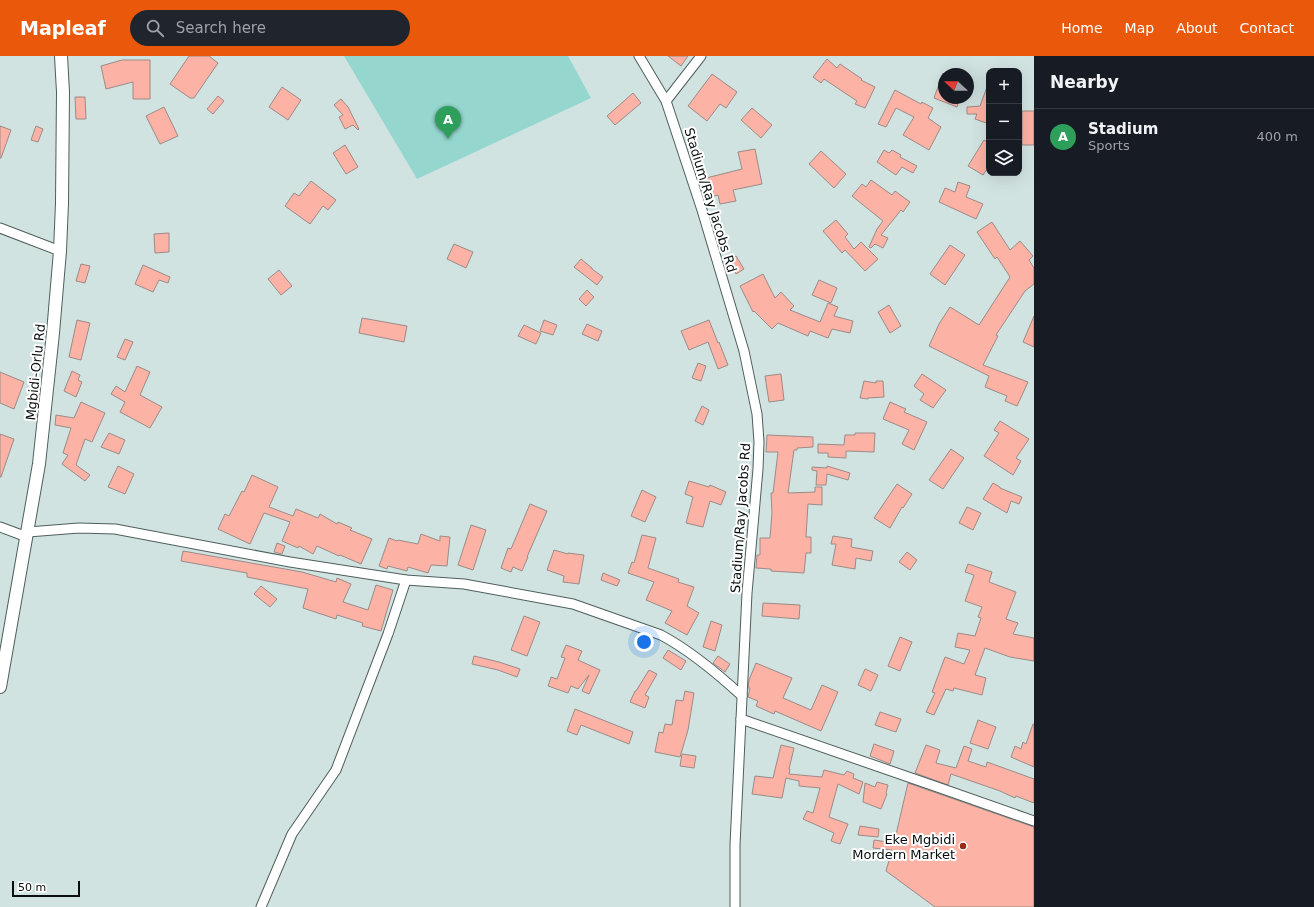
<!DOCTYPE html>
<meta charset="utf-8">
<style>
body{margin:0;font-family:"DejaVu Sans",sans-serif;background:#20242c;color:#f1f3f6}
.controls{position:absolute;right:12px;top:12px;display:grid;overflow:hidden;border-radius:8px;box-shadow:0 4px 16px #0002}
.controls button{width:36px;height:36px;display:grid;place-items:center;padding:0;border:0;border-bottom:1px solid #363941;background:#171b24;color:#f1f3f6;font:20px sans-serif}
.compass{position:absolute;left:938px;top:12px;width:36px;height:36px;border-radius:50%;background:#171b24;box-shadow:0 4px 16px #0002;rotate:292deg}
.scale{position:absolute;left:12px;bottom:10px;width:68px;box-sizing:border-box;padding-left:4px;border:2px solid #070e0d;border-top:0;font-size:11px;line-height:14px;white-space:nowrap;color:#070e0d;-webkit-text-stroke:3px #fff;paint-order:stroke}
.you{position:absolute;left:644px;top:586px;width:14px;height:14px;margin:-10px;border:3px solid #fff;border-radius:50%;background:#1a73e8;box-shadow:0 0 0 6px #1a73e833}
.badge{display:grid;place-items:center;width:26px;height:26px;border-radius:50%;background:#ea580c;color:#fff;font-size:13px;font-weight:700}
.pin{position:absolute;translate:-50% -33px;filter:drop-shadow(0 1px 2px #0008)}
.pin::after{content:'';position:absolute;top:21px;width:14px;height:12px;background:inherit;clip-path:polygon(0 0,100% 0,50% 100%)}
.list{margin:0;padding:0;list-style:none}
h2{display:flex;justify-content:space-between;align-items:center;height:52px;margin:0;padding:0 16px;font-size:17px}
h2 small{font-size:13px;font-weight:400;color:#9ea1a6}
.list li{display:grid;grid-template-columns:26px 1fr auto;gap:12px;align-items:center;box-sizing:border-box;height:56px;padding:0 16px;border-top:1px solid #363941}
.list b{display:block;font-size:15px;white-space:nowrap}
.list p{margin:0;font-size:13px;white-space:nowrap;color:#9ea1a6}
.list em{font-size:13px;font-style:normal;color:#9ea1a6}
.icon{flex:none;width:22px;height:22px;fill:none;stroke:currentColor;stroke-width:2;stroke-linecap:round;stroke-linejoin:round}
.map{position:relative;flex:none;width:1034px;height:851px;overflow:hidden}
header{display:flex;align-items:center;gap:24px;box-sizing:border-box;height:56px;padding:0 20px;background:#ea580c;color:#fff}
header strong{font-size:19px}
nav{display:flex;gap:22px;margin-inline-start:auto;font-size:14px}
.search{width:280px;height:36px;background:#20242c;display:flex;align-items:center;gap:10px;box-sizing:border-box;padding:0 14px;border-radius:22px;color:#9ea1a6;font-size:15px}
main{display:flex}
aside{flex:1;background:#171b24}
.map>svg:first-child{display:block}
.green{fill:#95d7cf}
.building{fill:#fcb2a4;stroke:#9b8b88}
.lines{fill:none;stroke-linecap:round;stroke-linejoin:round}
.street-casing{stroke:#4e5e5c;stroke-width:11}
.secondary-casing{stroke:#4e5e5c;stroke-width:14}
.street{stroke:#fff;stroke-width:9}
.secondary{stroke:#fff;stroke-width:12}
.poi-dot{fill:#972d1e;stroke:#fff;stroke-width:1.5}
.labels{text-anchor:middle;stroke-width:4;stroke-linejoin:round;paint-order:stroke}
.street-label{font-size:13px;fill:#070e0d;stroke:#fff}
.poi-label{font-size:13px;fill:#070e0d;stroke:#fff;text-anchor:end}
</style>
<header>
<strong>Mapleaf</strong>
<div class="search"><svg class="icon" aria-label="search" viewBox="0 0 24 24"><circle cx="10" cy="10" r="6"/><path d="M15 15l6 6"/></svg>Search here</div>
<nav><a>Home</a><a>Map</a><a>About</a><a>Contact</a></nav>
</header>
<main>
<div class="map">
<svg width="1034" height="851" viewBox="0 0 1034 851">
<rect width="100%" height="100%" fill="#d1e3e1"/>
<polygon class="green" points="344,0 568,0 591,42 417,123"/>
<g class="building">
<polygon points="189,0 209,0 218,7 194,42 190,42 170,28"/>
<polygon points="668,0 688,0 681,10"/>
<polygon points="827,3 837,12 840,8 862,23 861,24 875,31 865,52 855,48 857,45 824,23 821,27 813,21"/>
<polygon points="122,4 150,4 150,43 133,43 133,26 106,33 101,10"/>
<polygon points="943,17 944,42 960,42 957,51 934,42"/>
<polygon points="712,18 737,36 726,52 720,48 707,65 688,50"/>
<polygon points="988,28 989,29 989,68 975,63 977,58 967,58 967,51 980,50"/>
<polygon points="282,31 301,44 288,64 269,51"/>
<polygon points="895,34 921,48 922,46 933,52 928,62 941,71 929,94 903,79 914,61 896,52 886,71 878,68"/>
<polygon points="633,37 641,47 615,69 607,60"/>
<polygon points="218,40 224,45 213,58 207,53"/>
<polygon points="75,41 85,41 86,63 76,63"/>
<polygon points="341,43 348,51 359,73 358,74 353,69 345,73 339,61 343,59 334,49"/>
<polygon points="164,51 178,80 160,88 146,60"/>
<polygon points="752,52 772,69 761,82 741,64"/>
<rect x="1022" y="55" width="12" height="34"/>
<polygon points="0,70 11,74 1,102 0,102"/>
<polygon points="36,70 43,73 38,86 31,84"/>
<polygon points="984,84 989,87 989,114 987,113 983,119 968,110"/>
<polygon points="345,89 358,111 346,118 333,97"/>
<polygon points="755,93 762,128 733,134 736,145 720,148 718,139 710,141 706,122 742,113 738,96"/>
<polygon points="884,94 889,97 892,94 901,99 900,101 917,110 913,117 902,111 896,119 877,106"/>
<polygon points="821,95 846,118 834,132 809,108"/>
<polygon points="871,124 892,139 895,135 910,146 903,156 901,154 881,179 888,182 883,192 875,188 871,192 869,191 877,173 883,165 852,140 862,128 866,131"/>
<polygon points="311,125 336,144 328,154 323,150 310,168 285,150 294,137 299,140"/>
<polygon points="958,126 970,130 966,141 983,148 976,163 939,146 945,132 955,136"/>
<polygon points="836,164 848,178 845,181 854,193 861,186 878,203 865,215 845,194 842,197 823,175"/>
<polygon points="992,166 1010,194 1020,185 1033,200 1029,204 1034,212 1034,228 1025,235 996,279 998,280 983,309 1028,326 1017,350 1005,345 1007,340 985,331 989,320 929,290 939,268 950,251 979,269 1010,221 997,201 995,203 977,176"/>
<polygon points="169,177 169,196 155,197 154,178"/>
<polygon points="454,188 473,196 466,212 447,203"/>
<polygon points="950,189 965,199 945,229 930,218"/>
<polygon points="736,200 744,213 736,218 729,204"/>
<polygon points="581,203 592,212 592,213 603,221 597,229 574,211"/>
<polygon points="81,208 90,210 85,227 76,225"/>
<polygon points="143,209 170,221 168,227 159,224 153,236 135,228"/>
<polygon points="279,214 292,230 281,239 268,223"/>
<polygon points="763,218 775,242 781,236 794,250 790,254 820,266 828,247 838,251 834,260 853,265 850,277 832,273 828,282 810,275 808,280 778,267 772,273 754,255 753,256 740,230"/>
<polygon points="819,224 837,232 831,247 812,239"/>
<polygon points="587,234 594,241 586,250 579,243"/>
<polygon points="889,249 901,270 890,277 878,256"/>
<polygon points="1034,260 1034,291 1023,286"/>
<polygon points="362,262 407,270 404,286 359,277"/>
<polygon points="77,264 90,267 81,304 69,301"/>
<polygon points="544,264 557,269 553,279 540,275"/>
<polygon points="709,264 718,287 719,286 728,309 718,313 708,286 689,294 681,275"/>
<polygon points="587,268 602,275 598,285 582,278"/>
<polygon points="524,269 541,277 536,288 518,280"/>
<polygon points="125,283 133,286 125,304 117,301"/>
<polygon points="698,307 706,310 701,325 692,322"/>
<polygon points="137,310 150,316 140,339 162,351 150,372 120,356 125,346 111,338 116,330 125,336"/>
<polygon points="72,315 80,319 78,324 82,326 76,341 64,335"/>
<polygon points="0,316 24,326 14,353 0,347"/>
<polygon points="781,318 784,344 769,346 765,320"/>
<polygon points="922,318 946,334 933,352 920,344 924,338 914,330"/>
<polygon points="864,325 876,327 876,325 883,325 884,341 868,342 868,343 860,342"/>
<polygon points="81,346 105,357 92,386 85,383 76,409 90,419 85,425 62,408 68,399 63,397 71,372 55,369 56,359 74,362"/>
<polygon points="890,346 906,353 904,356 927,366 914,394 902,388 909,374 883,363"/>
<polygon points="702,350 709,354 703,369 695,365"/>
<polygon points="1000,365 1029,383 1016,402 1021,405 1013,419 984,400 999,377 994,374"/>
<polygon points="109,377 125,384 119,398 101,391"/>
<polygon points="855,377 875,377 874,396 846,395 846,402 828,401 828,397 818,397 818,388 844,389 845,379 855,379"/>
<polygon points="0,378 14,383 1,421 0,421"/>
<polygon points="767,379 813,381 813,391 797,392 797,394 794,394 788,437 815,436 815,431 822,431 822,449 808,448 806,481 811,481 811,497 806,497 804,517 771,515 771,513 756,512 757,499 760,499 760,482 770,482 772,457 771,437 773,437 778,396 766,396"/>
<polygon points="951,393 964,402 943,433 929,424"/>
<polygon points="118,410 134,418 125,438 108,431"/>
<polygon points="827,410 850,417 848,424 827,418 826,429 816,429 817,415 812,414 812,411 827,412"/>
<polygon points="252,419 278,431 269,451 293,460 296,453 318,462 320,458 337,468 338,466 352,472 350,474 372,483 361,508 340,499 339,500 317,490 313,498 299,490 298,492 282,485 290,466 264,457 250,488 218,473 225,458 229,460 242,435 244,436"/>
<polygon points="689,425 709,431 710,429 726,436 721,449 710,445 703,471 686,467 693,441 685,438"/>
<polygon points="993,427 1000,431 1000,432 1022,441 1019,448 1011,445 1007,457 983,443"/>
<polygon points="897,428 912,438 903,452 902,451 890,472 874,462"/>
<polygon points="642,434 656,441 645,466 631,460"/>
<polygon points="530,448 547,455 527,501 528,501 522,515 513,511 511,516 501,512 508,492 511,493"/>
<polygon points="967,451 981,457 973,474 959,467"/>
<polygon points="471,469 486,474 473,514 458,509"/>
<polygon points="421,478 440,485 440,480 450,481 447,510 431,509 428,517 408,511 407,515 388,510 387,513 379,510 389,482 397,485 398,484 418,488"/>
<polygon points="642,479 656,482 648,512 679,523 678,526 694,531 687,550 699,557 687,579 665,567 672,555 646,544 654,526 628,517 632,506 634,507"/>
<polygon points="833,480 852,483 851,491 873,495 871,505 856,502 855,513 832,509 836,488 831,488"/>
<polygon points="277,487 285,490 282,498 274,496"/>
<polygon points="554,494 568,498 568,497 584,499 579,528 563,526 564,520 547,514"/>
<polygon points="183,495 302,516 336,526 337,522 351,528 343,546 368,554 376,529 393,534 381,575 362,570 363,567 337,559 336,563 303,552 308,533 247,521 247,517 181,505"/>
<polygon points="907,496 917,504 910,514 899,506"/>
<polygon points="968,508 992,516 989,526 1016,536 1006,563 1018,567 1013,578 1034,582 1034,605 1010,601 985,592 975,619 986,622 982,639 954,632 953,635 946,633 934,659 926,656 935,637 932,636 945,601 964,608 970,594 955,591 958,577 975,580 981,562 978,561 982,551 965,545 974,519 965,516"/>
<polygon points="603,517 620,524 617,530 601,524"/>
<polygon points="261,530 277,543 270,551 254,538"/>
<polygon points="763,547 800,549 799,563 762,560"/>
<polygon points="524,560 540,566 527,600 511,594"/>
<polygon points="711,565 722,569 715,595 703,591"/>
<polygon points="900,581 912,586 900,615 888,610"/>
<polygon points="566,589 582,595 578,604 600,614 589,638 582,635 589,619 578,633 571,630 568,637 548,630 551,621 557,623 565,602 561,601"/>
<polygon points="668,594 686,605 681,614 663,602"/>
<polygon points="474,600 499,606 520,613 517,621 498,614 472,608"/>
<polygon points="718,600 730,608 725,616 713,607"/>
<polygon points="756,607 792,622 783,642 811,654 822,629 838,636 821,675 775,655 774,658 756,650 758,645 748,641 750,632 748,632 749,624"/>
<polygon points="865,613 878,619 871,635 858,629"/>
<polygon points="649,614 657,618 645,639 649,641 645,652 630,646 635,635 636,635"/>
<polygon points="685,635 694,637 688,674 680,701 655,696 659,676 663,677 665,668 672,669 676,644 683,645"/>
<polygon points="575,653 633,676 629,688 581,669 577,679 567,675"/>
<polygon points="880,656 901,663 896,676 875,669"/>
<polygon points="978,664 996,671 988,693 970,687"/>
<polygon points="1033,668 1034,668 1034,711 1011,701 1015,690 1021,693 1023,686 1026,688"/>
<polygon points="874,688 894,695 890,708 870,700"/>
<polygon points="781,689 794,692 789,713 790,713 789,718 822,721 824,714 844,719 847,715 854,718 853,722 863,726 859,738 838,728 829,761 848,768 840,788 831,785 834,777 803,763 807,755 813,757 820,732 799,730 799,725 786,722 782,742 752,738 755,720 773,722"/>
<polygon points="926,689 940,694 936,707 956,712 964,690 972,693 968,705 986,711 987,706 1034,723 1034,747 1016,740 1015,742 1000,735 951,718 948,729 915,717"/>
<polygon points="682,698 696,700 694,712 680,710"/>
<polygon points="877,726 888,729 886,737 887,738 881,753 863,746 865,727 875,731"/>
<polygon points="908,727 1034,771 1034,851 935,851 886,815 892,794 873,792 874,784 894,787"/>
<polygon points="860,770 879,773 878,781 858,779"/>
</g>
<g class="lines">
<g class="street-casing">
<g id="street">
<polyline points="639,0 666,45 702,154 744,295 757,358 759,386 758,413 747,537 735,789 735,851"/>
<polyline points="666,45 701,0"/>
<polyline points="0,172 60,195"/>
<polyline points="0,471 27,481"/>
<path d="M 28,476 L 79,472 L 115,473 L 290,506 L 406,524 L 464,528 L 573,548 L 661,579 C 691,595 717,617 742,640"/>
<polyline points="741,663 943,733 1034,765"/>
<polyline points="261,851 292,778 336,714 388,578 406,524"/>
</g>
</g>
<g class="secondary-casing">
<polyline id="secondary" points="0,631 39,408 53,277 60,195 62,147 63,36 61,0"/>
</g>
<use href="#street" class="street"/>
<use href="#secondary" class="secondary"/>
</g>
<circle class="poi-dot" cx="963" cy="790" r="4"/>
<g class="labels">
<g class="street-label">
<text transform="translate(711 144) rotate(73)" y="5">Stadium/Ray Jacobs Rd</text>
<text transform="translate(35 316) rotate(-84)" y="5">Mgbidi-Orlu Rd</text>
<text transform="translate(740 462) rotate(-86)" y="5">Stadium/Ray Jacobs Rd</text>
</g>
<g class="poi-label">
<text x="955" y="788">Eke Mgbidi<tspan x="955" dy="15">Mordern Market</tspan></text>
</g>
</g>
</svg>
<div class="controls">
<button>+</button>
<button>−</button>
<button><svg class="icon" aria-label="layers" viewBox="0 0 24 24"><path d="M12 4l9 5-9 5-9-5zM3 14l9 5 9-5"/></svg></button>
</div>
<svg class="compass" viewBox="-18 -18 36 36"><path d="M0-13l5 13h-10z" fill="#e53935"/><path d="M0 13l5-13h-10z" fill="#9ea1a6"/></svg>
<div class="scale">50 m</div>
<div class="you"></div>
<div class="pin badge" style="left:448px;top:83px;background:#2e9e5b">A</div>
</div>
<aside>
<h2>Nearby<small></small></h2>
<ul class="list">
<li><span class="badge" style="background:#2e9e5b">A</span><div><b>Stadium</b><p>Sports</p></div><em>400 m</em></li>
</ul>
</aside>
</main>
